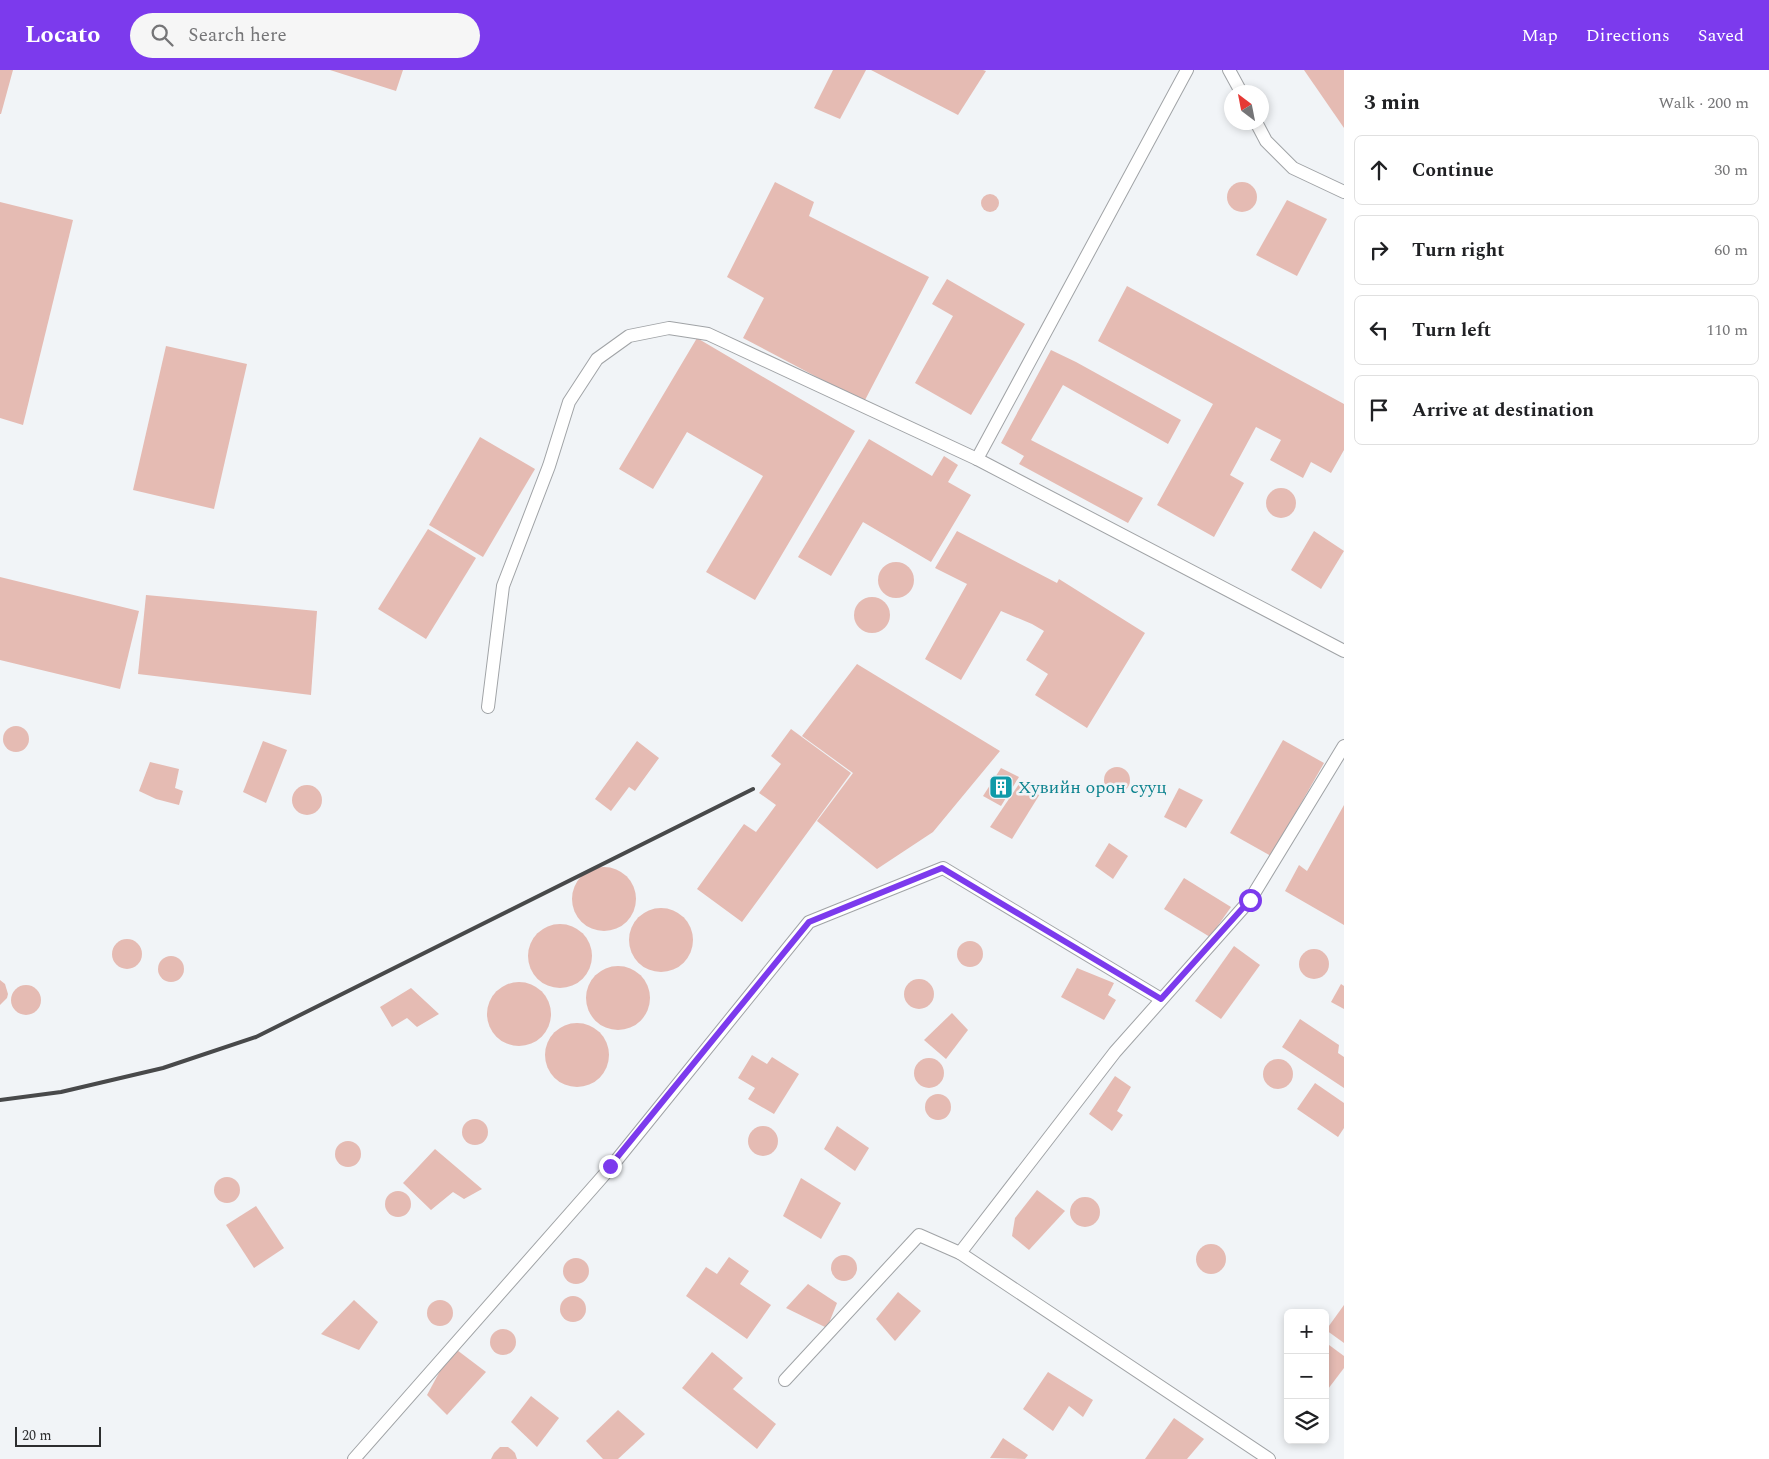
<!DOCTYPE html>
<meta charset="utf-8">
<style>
body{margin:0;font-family:Spectral,serif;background:#f6f6f6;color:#202124}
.controls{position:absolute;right:15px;bottom:15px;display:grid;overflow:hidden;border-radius:8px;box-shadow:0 2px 8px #0003}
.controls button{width:45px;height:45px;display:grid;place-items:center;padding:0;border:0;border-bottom:1px solid #e0e0e0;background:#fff;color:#202124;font:25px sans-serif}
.compass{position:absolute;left:1224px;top:15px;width:45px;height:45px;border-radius:50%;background:#fff;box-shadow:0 2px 8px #0003;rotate:328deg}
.scale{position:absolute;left:15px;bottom:12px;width:86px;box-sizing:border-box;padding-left:5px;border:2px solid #2d2e2f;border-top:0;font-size:14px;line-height:18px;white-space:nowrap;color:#2d2e2f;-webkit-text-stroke:4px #f1f4f7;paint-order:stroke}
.stop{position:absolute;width:15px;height:15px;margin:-11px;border:4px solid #7c3aed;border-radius:50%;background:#fff}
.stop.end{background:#7c3aed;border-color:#fff;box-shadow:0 1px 5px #0008}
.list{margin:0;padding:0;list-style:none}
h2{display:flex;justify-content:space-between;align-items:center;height:65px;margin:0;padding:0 20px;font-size:21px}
h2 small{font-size:16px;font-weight:400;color:#757577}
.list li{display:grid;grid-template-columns:32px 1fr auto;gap:15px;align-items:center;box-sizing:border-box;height:70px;margin:0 10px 10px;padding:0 10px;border:1px solid #e0e0e0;border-radius:8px}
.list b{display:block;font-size:19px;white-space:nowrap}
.list em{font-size:16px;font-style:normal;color:#757577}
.icon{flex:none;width:28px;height:28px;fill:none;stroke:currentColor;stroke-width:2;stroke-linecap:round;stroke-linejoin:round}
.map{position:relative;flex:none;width:1344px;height:1389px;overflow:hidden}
header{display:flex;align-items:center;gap:30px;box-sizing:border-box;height:70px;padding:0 25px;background:#7c3aed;color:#fff}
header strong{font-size:24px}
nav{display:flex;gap:28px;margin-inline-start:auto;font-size:18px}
.search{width:350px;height:45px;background:#f6f6f6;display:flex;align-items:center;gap:12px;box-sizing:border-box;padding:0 18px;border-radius:28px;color:#757577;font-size:19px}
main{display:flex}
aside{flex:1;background:#fff}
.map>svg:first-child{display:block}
.building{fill:#e5bbb3}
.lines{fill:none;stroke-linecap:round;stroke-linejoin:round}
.service-casing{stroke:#a0a3a6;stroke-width:14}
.service{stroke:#fff;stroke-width:12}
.rail{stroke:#48494a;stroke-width:4}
.route{stroke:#7c3aed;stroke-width:6}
.labels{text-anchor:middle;stroke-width:5;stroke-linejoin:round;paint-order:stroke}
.culture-label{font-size:18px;fill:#0d838f;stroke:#f1f4f7;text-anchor:start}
</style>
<header>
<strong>Locato</strong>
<div class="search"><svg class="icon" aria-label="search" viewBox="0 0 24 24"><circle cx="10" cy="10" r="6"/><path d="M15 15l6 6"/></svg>Search here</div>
<nav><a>Map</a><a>Directions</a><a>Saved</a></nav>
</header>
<main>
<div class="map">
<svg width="1344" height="1389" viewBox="0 0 1344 1389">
<rect width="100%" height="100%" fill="#f1f4f7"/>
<g class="building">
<polygon points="0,0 13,0 1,44 0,44"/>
<polygon points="330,0 403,0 396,21"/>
<polygon points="833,0 866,0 840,49 814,38"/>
<polygon points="871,0 983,0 986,1 958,45"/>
<polygon points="1304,0 1344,0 1344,58"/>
<polygon points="775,112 814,132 809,146 929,207 864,332 743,268 764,228 727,207"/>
<circle cx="1242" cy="127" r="15"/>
<circle cx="990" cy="133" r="9"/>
<polygon points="1287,130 1327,149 1297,206 1256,185"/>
<polygon points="0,132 73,150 23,355 0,348"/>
<polygon points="947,209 1025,254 971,345 915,313 953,246 932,234"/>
<polygon points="1127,216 1344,334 1344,380 1331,403 1311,392 1303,408 1270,390 1281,370 1256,357 1230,405 1244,413 1214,467 1157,435 1213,334 1098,271"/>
<polygon points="697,268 855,361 755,530 706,502 763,406 687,362 653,419 619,399"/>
<polygon points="166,276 247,294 214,439 133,420"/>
<polygon points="1051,280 1076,292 1181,350 1168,374 1063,315 1031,370 1143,428 1128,453 1019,394 1024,386 1001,373"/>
<polygon points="480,367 535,399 483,487 429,455"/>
<polygon points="869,369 932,406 944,386 958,395 948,412 971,425 931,492 863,452 831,506 798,487"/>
<circle cx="1281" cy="433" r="15"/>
<polygon points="428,459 476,488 426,569 378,539"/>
<polygon points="957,461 1057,513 1059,509 1145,563 1087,658 1035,625 1048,604 1026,590 1044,561 1032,554 1001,541 961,610 925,589 967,514 935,498"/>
<polygon points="1314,461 1344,481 1321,519 1291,500"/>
<circle cx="896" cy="510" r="18"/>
<polygon points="0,507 139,541 120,619 0,590"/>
<polygon points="146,525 317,541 311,625 138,604"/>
<circle cx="872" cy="545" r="18"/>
<polygon points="857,594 1000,681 933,762 877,799 817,751 853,703 802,666"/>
<circle cx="16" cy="669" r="13"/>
<polygon points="791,659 851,703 742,852 697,819 744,754 756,762 776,735 759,723 781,694 771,686"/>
<polygon points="1283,670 1324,693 1271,786 1230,763"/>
<polygon points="263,671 287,680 266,733 243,722"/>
<polygon points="637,671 659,688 635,721 629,717 611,741 595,729"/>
<polygon points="150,692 179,699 175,718 183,721 179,735 156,729 139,721"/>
<circle cx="1117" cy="710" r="13"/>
<polygon points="1001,698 1019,707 1001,736 983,726"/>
<polygon points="1021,711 1040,724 1012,769 990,757"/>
<circle cx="307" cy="730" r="15"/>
<polygon points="1179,718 1203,730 1186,758 1164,747"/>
<polygon points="1344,735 1344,855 1285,821 1299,795 1307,801"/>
<polygon points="1109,773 1128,786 1113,809 1095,796"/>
<circle cx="604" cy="829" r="32"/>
<polygon points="1184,808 1231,837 1210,867 1164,839"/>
<circle cx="661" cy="870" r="32"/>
<circle cx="560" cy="886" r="32"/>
<circle cx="127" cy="884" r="15"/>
<circle cx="970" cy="884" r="13"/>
<polygon points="1234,876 1260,895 1221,949 1195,931"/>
<circle cx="1314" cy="894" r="15"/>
<circle cx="171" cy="899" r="13"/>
<circle cx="618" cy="928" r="32"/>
<polygon points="1077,898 1114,913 1108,925 1116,930 1104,950 1061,927"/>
<circle cx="919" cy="924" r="15"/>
<polygon points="0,910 5,914 8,924 7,928 0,935"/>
<circle cx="519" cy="944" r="32"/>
<polygon points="1341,914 1344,916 1344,939 1331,932"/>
<circle cx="26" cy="930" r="15"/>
<polygon points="411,918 439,944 417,957 407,948 392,957 380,937"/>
<polygon points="952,943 968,960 946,989 924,970"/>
<polygon points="1300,949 1339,975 1338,983 1344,987 1344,1018 1282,977"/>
<circle cx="577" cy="985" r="32"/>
<polygon points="752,985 767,994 772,987 799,1004 774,1044 748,1029 755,1018 738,1008"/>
<circle cx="929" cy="1003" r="15"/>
<circle cx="1278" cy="1004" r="15"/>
<polygon points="1115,1006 1131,1017 1117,1041 1123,1045 1112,1061 1089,1044"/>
<polygon points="1315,1013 1344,1033 1344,1058 1338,1067 1297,1039"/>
<circle cx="938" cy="1037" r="13"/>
<circle cx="475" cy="1062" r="13"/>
<polygon points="837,1056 869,1078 855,1101 824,1079"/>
<circle cx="763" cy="1071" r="15"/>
<circle cx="348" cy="1084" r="13"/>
<polygon points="435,1079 482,1119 464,1129 453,1122 431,1140 403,1113"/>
<circle cx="227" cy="1120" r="13"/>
<polygon points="801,1108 841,1133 821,1169 783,1146"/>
<polygon points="1037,1120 1065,1141 1029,1180 1012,1166 1015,1148"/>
<circle cx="398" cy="1134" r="13"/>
<circle cx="1085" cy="1142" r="15"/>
<polygon points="256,1136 284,1178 254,1198 226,1155"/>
<circle cx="1211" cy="1189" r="15"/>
<circle cx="844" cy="1198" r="13"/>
<polygon points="729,1187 749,1201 740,1214 771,1235 747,1269 686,1226 706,1197 717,1204"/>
<circle cx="576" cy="1201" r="13"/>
<polygon points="808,1214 837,1233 827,1258 786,1238"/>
<polygon points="898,1222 921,1241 895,1271 876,1249"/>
<circle cx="573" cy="1239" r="13"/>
<polygon points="354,1230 378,1252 359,1280 321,1264"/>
<circle cx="440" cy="1243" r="13"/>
<polygon points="1344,1235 1344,1273 1326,1260"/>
<circle cx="503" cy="1272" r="13"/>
<polygon points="1325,1272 1344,1286 1344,1298 1325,1323"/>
<polygon points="453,1277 486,1302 447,1345 427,1325"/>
<polygon points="712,1282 743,1308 733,1319 776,1354 757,1379 682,1318"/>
<polygon points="1048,1302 1093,1330 1083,1347 1069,1336 1053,1361 1023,1339"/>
<polygon points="531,1326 559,1348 537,1377 511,1352"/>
<polygon points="618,1340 645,1364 618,1389 603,1389 586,1371"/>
<polygon points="1174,1348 1204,1369 1187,1389 1145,1389"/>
<polygon points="1003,1368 1028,1385 1025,1389 990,1388"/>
<polygon points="500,1377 508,1377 512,1380 515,1383 517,1389 491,1389 494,1383"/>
</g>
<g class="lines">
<g class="service-casing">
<g id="service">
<polyline points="1229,0 1241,22"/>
<polyline points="1256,52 1266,71 1293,98 1344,122"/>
<polyline points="977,389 1187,0"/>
<polyline points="488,637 503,516 549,396 569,332 597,289 629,266 669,258 708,264 977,389 1344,581"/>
<polyline points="785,1310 919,1165 960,1183"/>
<polyline points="354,1389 611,1097 809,852 943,798 1161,929"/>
<polyline points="1269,1389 960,1183 1115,982 1250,830 1344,676"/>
</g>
</g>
<use href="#service" class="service"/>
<polyline class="rail" points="0,1030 61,1022 163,998 256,967 753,719"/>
</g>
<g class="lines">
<polyline class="route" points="610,1096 809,852 942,798 1161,929 1250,830"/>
</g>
<defs>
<g id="building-square" transform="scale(1.25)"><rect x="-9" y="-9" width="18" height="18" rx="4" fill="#0f9aa8" stroke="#f1f4f7"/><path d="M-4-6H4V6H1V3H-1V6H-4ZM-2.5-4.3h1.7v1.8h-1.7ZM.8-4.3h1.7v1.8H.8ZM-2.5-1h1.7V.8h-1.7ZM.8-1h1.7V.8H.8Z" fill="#fff"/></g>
</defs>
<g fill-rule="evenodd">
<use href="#building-square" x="1001" y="717"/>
</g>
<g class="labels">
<g class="culture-label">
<text x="1018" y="723">Хувийн орон сууц</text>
</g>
</g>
</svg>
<div class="controls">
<button>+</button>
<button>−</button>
<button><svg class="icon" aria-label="layers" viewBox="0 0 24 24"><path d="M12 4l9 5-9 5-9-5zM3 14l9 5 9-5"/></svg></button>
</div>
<svg class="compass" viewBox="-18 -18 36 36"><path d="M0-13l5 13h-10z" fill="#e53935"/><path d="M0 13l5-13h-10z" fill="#757577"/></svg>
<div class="scale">20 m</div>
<div class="stop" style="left:1250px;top:830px"></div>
<div class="stop end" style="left:610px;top:1096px"></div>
</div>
<aside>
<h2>3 min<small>Walk · 200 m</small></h2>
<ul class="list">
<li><svg class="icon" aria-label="ahead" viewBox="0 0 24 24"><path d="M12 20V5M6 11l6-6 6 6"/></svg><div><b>Continue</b></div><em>30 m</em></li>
<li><svg class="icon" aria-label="right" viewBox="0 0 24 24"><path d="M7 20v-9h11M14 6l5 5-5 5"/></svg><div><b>Turn right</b></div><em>60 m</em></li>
<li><svg class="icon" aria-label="left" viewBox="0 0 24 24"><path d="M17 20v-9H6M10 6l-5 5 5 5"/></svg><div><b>Turn left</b></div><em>110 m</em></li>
<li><svg class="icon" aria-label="arrive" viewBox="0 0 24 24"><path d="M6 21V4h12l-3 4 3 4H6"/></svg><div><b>Arrive at destination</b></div></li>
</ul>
</aside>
</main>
